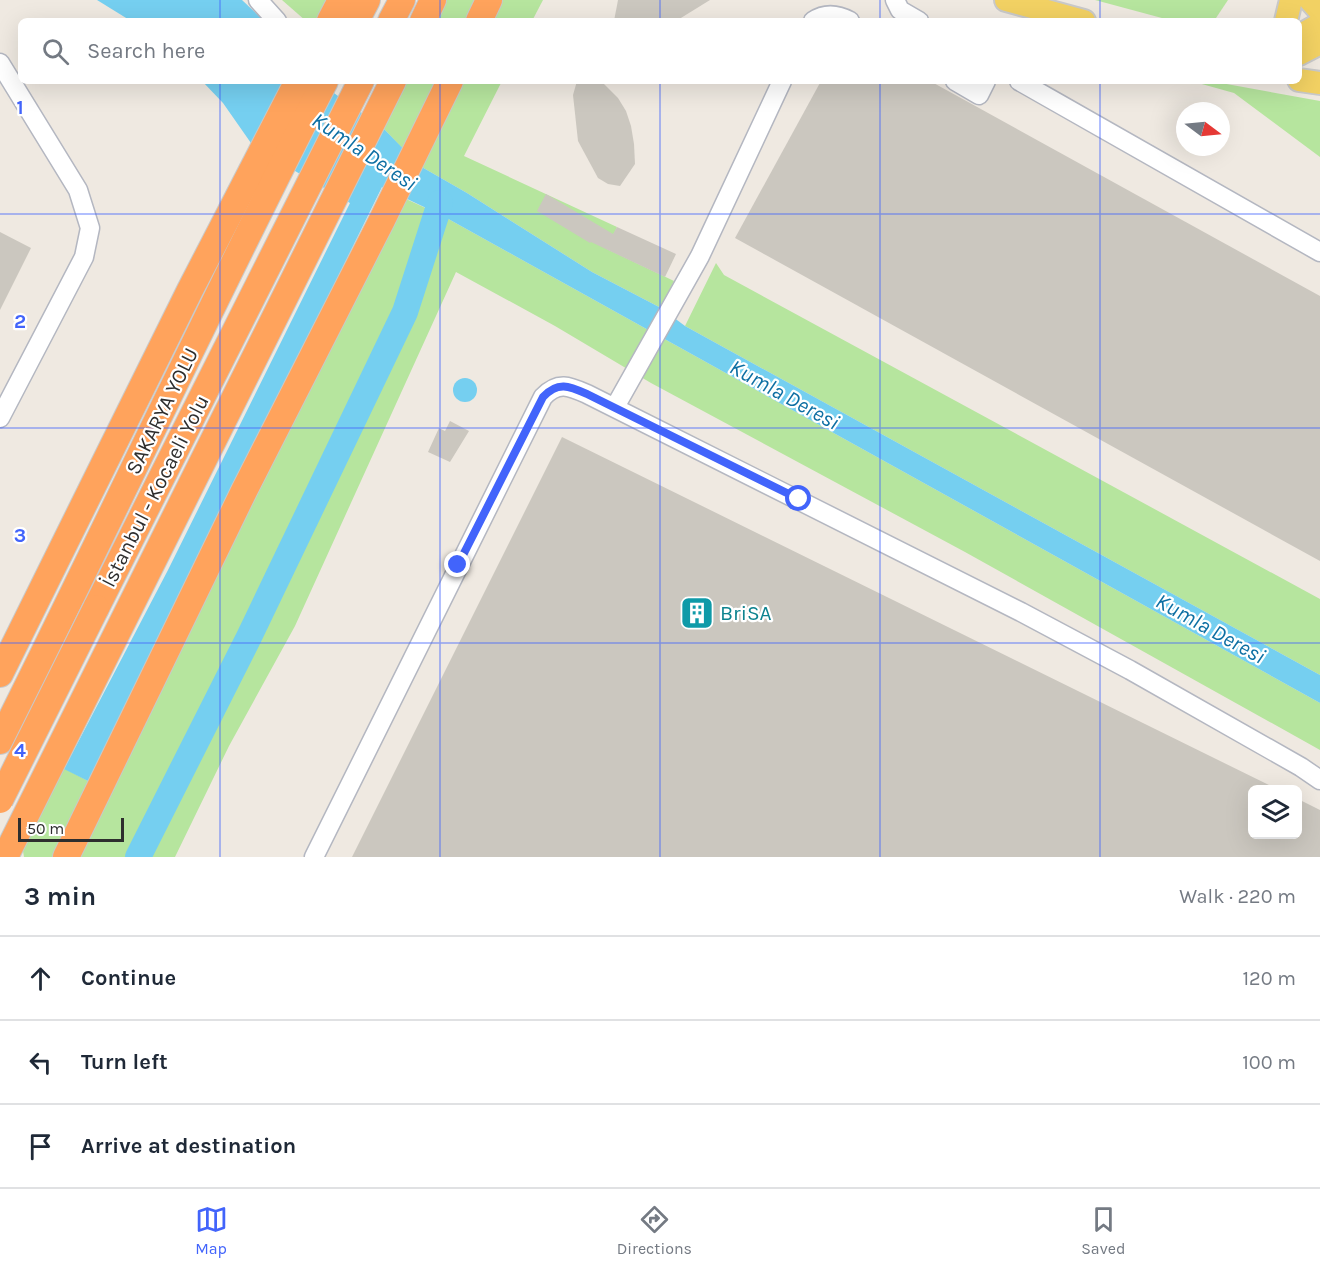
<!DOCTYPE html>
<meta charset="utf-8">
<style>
body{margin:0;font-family:Karla,sans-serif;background:#f6f6f7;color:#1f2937}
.controls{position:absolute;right:18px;bottom:18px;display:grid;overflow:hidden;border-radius:9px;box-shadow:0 6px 24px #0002}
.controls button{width:54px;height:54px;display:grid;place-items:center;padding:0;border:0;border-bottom:2px solid #e0e1e3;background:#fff;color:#1f2937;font:30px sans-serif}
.compass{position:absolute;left:1176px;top:102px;width:54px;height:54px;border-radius:50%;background:#fff;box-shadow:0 6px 24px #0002;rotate:106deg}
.scale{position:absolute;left:18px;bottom:15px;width:106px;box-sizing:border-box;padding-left:6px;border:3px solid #2e2e2e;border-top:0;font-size:16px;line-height:21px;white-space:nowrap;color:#2e2e2e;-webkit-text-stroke:4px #fff;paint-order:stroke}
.stop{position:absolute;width:18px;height:18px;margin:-14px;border:4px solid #4264fb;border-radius:50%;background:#fff}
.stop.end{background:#4264fb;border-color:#fff;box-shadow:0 2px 6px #0008}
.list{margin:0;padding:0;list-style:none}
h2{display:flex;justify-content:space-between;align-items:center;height:78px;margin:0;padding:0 24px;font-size:26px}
h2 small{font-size:20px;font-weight:400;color:#747a83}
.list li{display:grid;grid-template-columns:39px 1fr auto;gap:18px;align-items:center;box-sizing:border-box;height:84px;padding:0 24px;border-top:2px solid #e0e1e3}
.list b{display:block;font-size:22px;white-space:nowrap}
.list em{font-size:20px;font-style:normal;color:#747a83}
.icon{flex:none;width:33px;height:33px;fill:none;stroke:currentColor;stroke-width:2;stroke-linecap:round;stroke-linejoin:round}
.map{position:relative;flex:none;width:1320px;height:857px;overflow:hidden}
.search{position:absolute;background:#fff;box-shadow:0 6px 24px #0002;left:18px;right:18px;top:18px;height:66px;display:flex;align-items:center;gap:15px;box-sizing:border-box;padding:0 21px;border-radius:9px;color:#747a83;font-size:22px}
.sheet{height:330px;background:#fff}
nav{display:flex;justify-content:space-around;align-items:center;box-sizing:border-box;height:84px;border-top:2px solid #e0e1e3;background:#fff;font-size:16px;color:#747a83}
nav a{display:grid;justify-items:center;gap:3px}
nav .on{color:#4264fb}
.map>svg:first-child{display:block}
.green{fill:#b6e59e}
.water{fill:#75cff0}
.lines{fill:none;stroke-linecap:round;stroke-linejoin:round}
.river{stroke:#75cff0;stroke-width:26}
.building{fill:#cbc7bf}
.minor-casing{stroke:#b4b7c1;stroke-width:21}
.major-casing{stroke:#c9c9c9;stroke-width:26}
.highway-casing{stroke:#c9c9c9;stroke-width:28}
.minor{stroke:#fff;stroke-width:18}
.major{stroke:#f2d163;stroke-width:22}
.highway{stroke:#ffa35c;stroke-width:26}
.highway-bridge-casing{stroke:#c9c9c9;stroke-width:28;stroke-linecap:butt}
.highway-bridge{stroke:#ffa35c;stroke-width:26}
.route{stroke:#4264fb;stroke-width:8}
.grid{fill:none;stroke:#4264fb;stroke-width:1.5;stroke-opacity:0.55}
.labels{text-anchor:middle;stroke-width:4.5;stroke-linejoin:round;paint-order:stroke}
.street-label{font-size:21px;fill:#2e2e2e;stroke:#fff}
.culture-label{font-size:21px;fill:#0d838f;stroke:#fff;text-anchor:start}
.water-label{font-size:22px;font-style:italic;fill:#0d6fa3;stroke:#fff}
.grid-label{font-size:20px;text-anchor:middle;font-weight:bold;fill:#4264fb;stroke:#fff;stroke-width:4.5;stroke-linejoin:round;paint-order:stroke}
</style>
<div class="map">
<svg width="1320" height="857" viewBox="0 0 1320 857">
<rect width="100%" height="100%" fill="#efe9e1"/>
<g class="green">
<polygon points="282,0 331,0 321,21 306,21"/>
<polygon points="444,0 479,0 469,21 434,21"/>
<polygon points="497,0 543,0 532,21 487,21"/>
<polygon points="1095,0 1228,0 1214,21 1173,21"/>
<polygon points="405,81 441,81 407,153 383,128"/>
<polygon points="459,81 502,81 464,156 617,227 607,249 674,281 661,308 592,272 467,193 420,166"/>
<polygon points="1191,81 1210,81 1320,101 1320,157 1234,93"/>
<polygon points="406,199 443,216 1320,703 1320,750 965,552 651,383 555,326 456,272 295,626 229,746 175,857 78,857 174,660"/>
<polygon points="716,263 724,275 1320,599 1320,675 685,326"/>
<polygon points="64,768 90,782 55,857 24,857 23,851"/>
</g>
<g class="water">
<polygon points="97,0 242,0 264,21 131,21"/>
<polygon points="202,81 317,81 383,128 420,166 467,193 592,272 661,308 685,326 1320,675 1320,703 443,216 382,187 90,782 64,769 168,570 350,203 283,164 260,156 223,103"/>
<circle cx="465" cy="390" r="12"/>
</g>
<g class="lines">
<polyline class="river" points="138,857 249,637 405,312 440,203"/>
</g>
<g class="building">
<polygon points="618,0 710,0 676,21 614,21"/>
<polygon points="577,81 601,81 618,98 626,111 631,126 634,144 635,164 620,186 608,184 598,178 578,141 573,95"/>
<polygon points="821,81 930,81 1320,296 1320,561 735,238"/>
<polygon points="546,194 613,234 617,227 676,254 665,277 591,242 590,243 537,211"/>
<polygon points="0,232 31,248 0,310"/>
<polygon points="450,421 469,431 450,462 428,452 439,428 445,431"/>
<polygon points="562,437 1277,789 1252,789 1252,834 1298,834 1298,799 1320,810 1320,857 352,857"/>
</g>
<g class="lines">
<g class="minor-casing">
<g id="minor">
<polyline points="258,0 277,21"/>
<polyline points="895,0 900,10 919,21"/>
<path d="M 813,21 C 825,13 837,14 850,21"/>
<polyline points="0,63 78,190 90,228 84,257 0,418"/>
<polyline points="955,81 979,95 986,81"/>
<polyline points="1019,81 1320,252"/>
<polyline points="615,407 700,256 782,81"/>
<path d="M 314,857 L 543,397 C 558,381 569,386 587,394 L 1021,612 L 1130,670 L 1301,767 L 1320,780"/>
</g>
</g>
<g class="major-casing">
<g id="major">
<polyline points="1006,0 1084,21"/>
<polyline points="1310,0 1320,11"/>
<polyline points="1286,21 1291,0"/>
<polyline points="1299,36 1320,24"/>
<polyline points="1299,54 1320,43"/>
<polyline points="1299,80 1320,83"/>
</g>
</g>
<g class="highway-casing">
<g id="highway">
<polyline points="330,21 341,0"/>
<polyline points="356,21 367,0"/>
<polyline points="391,21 402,0"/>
<polyline points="423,21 433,0"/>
<polyline points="479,21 489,0"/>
<polyline points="96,608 361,81"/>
<polyline points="0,674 190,290 298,81"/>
<path d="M 0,741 C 110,522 213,299 325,81"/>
<polyline points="5,857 393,81"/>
<polyline points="66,857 244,491 382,220 450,81"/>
</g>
</g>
<use href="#minor" class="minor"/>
<use href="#major" class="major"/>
<use href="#highway" class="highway"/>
<g class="highway-bridge-casing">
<polyline id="highway-bridge" points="0,800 96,608"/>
</g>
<use href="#highway-bridge" class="highway-bridge"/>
</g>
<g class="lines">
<path class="route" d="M 458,565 L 543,397 C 558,381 569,386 587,394 L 799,499"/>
</g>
<path class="grid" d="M 220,0 L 220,21M 440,0 L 440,21M 660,0 L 660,21M 880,0 L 880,21M 1100,0 L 1100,21M 220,81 L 220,857M 440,81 L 440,857M 660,81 L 660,857M 880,81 L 880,857M 1100,81 L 1100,857M 0,214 L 1320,214M 0,428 L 1320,428M 0,643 L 1320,643"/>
<defs>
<g id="building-square" transform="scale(1.725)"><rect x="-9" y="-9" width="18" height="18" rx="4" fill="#0f9aa8" stroke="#fff"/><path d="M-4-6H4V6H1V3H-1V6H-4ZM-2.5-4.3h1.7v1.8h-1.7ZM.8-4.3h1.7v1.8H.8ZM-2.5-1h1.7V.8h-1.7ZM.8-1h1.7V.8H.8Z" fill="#fff"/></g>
</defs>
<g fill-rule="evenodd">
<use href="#building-square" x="697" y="613"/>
</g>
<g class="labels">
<g class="street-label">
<text transform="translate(162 411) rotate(-64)" y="7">SAKARYA YOLU</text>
<text transform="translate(155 491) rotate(-63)" y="7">İstanbul - Kocaeli Yolu</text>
</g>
<g class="culture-label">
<text x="720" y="620">BriSA</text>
</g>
<g class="water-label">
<text transform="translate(365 151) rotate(34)" y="8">Kumla Deresi</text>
<text transform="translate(785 394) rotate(29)" y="8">Kumla Deresi</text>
<text transform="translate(1211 628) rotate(29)" y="8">Kumla Deresi</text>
</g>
</g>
<g class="grid-label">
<text x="20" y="114">1</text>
<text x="20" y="328">2</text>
<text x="20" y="542">3</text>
<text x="20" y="757">4</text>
</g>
</svg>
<div class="controls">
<button><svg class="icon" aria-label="layers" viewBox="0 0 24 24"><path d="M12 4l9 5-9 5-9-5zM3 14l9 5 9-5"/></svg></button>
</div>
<svg class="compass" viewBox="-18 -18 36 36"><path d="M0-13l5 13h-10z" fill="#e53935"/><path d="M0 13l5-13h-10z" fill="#747a83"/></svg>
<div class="scale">50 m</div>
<div class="stop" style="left:799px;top:499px"></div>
<div class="stop end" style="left:458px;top:565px"></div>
<div class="search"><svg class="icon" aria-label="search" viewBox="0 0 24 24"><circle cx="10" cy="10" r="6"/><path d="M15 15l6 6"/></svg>Search here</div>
</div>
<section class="sheet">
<h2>3 min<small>Walk · 220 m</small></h2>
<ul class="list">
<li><svg class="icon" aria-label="ahead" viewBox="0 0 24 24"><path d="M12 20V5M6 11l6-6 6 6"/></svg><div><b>Continue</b></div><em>120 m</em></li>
<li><svg class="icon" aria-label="left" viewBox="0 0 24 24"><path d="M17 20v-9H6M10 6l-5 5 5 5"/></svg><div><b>Turn left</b></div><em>100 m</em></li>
<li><svg class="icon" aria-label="arrive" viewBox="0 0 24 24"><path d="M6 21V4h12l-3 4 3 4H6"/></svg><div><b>Arrive at destination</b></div></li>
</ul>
</section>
<nav>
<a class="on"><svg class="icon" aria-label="map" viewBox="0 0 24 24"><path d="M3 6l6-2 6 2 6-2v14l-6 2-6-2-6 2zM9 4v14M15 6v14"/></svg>Map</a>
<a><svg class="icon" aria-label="directions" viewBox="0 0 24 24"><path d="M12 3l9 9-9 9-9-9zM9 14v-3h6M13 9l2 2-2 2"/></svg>Directions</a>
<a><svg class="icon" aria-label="saved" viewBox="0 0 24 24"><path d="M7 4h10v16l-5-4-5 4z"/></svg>Saved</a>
</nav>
